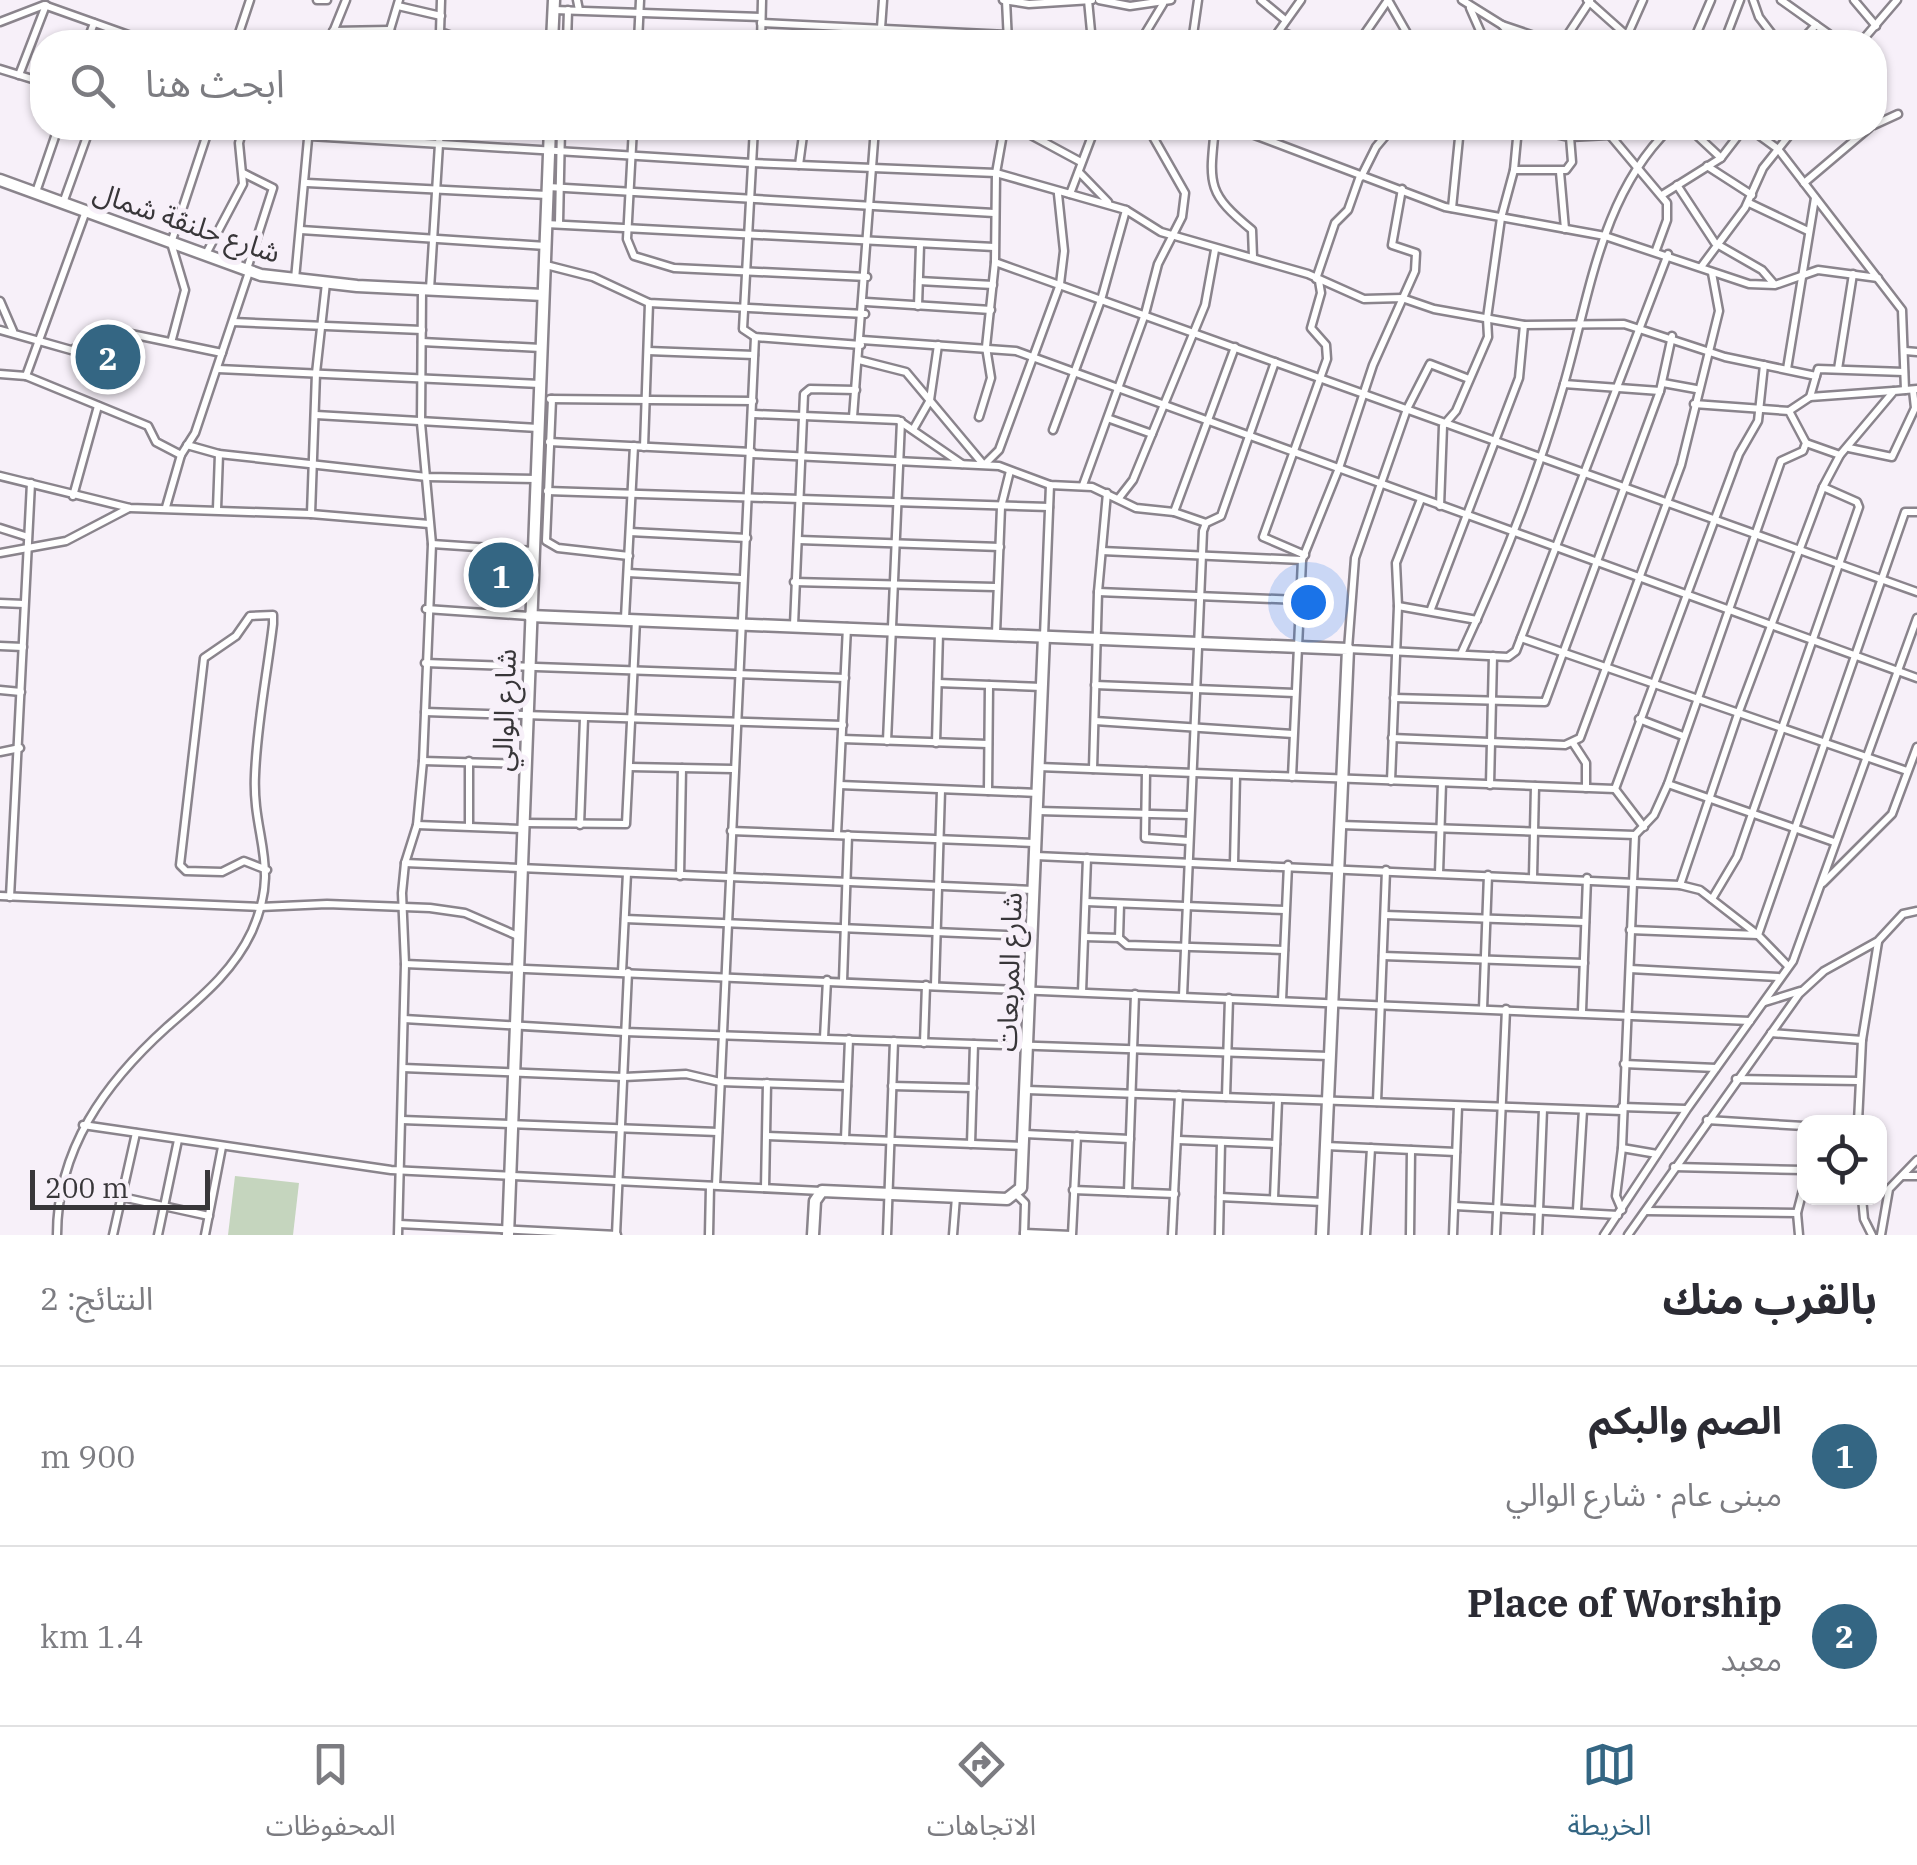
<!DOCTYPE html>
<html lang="ar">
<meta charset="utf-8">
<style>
body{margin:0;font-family:"IBM Plex Serif","Noto Sans Arabic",serif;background:#f2f2f3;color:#2b2b33;direction:rtl}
.controls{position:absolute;right:30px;bottom:30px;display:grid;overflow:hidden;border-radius:20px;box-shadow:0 2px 8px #0004}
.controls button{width:90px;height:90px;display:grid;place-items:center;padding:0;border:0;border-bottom:2px solid #e1e1e2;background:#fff;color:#2b2b33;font:50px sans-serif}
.scale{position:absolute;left:30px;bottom:25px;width:180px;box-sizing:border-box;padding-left:10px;border:5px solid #383639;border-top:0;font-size:28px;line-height:35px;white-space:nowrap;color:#383639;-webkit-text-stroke:8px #f7f0f9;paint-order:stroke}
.you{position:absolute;left:1308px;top:602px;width:35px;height:35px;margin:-25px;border:8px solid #fff;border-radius:50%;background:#1a73e8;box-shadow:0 0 0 15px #1a73e833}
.badge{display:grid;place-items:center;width:65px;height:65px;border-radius:50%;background:#346683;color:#fff;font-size:32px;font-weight:700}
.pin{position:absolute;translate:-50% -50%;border:5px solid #fff;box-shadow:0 2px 10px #0006}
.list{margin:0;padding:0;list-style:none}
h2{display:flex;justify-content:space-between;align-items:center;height:130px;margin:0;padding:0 40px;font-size:42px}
h2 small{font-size:32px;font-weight:400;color:#7c7c81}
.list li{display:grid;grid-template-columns:65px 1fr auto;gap:30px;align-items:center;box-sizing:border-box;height:180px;padding:0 40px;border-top:2px solid #e1e1e2}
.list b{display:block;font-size:38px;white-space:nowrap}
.list p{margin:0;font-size:32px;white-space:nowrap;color:#7c7c81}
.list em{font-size:32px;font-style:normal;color:#7c7c81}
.icon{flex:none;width:55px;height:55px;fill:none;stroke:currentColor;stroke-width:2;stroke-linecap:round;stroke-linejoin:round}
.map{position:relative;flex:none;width:1917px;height:1235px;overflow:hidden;direction:ltr}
.search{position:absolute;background:#fff;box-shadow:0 2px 8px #0004;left:30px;right:30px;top:30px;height:110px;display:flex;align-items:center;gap:25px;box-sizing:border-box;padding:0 35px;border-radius:40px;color:#7c7c81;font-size:38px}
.sheet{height:490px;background:#fff}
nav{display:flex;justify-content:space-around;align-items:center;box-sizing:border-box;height:140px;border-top:2px solid #e1e1e2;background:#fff;font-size:28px;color:#7c7c81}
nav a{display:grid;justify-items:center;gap:5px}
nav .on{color:#346683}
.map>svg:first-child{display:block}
.green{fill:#c5d5be}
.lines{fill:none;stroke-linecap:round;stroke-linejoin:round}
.street-casing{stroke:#8a848c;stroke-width:11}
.secondary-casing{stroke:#8a848c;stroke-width:15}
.street{stroke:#fff;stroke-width:6}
.secondary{stroke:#fff;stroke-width:10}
.labels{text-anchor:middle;stroke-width:10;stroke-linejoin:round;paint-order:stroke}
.street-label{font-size:28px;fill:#383639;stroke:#f7f0f9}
</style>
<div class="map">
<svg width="1917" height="1235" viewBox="0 0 1917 1235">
<rect width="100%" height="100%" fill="#f7f0f9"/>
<polygon class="green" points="235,1176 299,1183 293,1235 228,1235"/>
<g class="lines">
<g class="street-casing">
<g id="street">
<polyline points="317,0 327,0"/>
<polyline points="441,0 440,32 464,40 509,42"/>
<polyline points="577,0 579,10"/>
<polyline points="1003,0 1029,4 1092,0"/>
<polyline points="1006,0 1008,42"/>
<polyline points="1088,0 1092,42"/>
<polyline points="1099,0 1130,6 1171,0"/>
<polyline points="1261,0 1284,19"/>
<polyline points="1388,0 1412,42"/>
<polyline points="1462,0 1502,25 1517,42"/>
<polyline points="1587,0 1634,42"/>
<polyline points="1753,0 1759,17 1778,42"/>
<polyline points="1781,0 1840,42"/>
<polyline points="1854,0 1876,26"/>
<polyline points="398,6 441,16"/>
<polyline points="1470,8 1485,42"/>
<polyline points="554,10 761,17"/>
<polyline points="0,22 44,5 148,42"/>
<polyline points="761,23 1007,35"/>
<polyline points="1502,25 1552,42"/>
<polyline points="333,31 390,30"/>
<polyline points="1281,32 1307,42"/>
<polyline points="1627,36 1643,0"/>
<polyline points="87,42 94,23"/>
<polyline points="236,42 250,0"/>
<polyline points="329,42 346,0"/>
<polyline points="397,42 390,30 399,0"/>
<polyline points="567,42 568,10"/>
<polyline points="638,42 640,0"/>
<polyline points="761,42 762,0"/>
<polyline points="880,42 883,0"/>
<polyline points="1140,42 1163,4"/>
<polyline points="1192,42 1198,0"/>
<polyline points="1271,42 1301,0"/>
<polyline points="1359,42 1388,0"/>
<polyline points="1563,42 1590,1"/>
<polyline points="1693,42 1711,0"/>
<polyline points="1724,42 1740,0"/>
<polyline points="1800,42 1816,25"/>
<polyline points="1861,42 1897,0"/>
<polyline points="0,69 42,82"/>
<polyline points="19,75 46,5"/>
<polyline points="1874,125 1898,114"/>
<polyline points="633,128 627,239 634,256 674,268 867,277"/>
<polyline points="754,128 743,329 755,337 861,345"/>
<polyline points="1004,128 996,173 995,262 1917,592"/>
<polyline points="1018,128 1079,161"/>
<path d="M 1215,128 C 1209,185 1207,193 1252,230 L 1253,257"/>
<polyline points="1236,128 1445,207 1605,236 1749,284 1775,285 1818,270 1878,278"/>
<polyline points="1526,128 1570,137 1608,135"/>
<polyline points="1604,128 1667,203 1667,220 1656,250"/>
<polyline points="1689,128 1721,158"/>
<polyline points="1749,128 1778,149 1902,310 1905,390"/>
<polyline points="310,136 752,163 996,173 1070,194 1095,128"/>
<polyline points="799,165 804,128"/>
<polyline points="1707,166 1752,195"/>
<polyline points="1514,170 1566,170 1572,162 1570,137"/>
<polyline points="1079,172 1108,202"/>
<polyline points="1560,172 1565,229"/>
<polyline points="243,173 273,188 247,269"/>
<polyline points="1361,177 1376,147 1392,128"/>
<polyline points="307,183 547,195"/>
<polyline points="1804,183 1869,128"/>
<polyline points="1677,185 1715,243 1762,270 1774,284"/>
<polyline points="548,187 994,213"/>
<polyline points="36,192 58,128"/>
<polyline points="1662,195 1721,158 1744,128"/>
<polyline points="63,203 90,128"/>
<polyline points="1749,203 1808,231"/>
<polyline points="1452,208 1460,128"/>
<polyline points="1126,210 1161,232 1308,274 1364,299 1402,298 1434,309 1524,325 1624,324 1725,357 1816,376 1810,397 1789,411"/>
<polyline points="559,223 561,128"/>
<polyline points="546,224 994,247"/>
<polyline points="301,230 546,246"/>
<polyline points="206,254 243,184 239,143 243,128"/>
<polyline points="546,265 593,277 649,303 865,314"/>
<polyline points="1701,267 1745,208 1763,168 1795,128"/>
<polyline points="295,279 309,128"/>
<polyline points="1316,279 1335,223 1348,210 1360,176"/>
<polyline points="919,281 993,285"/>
<polyline points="430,289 440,128"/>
<polyline points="0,301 13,331"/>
<polyline points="866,302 991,310"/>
<polyline points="918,306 920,245"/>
<polyline points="233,322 422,330"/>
<polyline points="0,330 71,350 112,335 131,334 222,353"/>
<polyline points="172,339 185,290 171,243 209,128"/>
<polyline points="862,340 1016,351 1917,678"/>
<polyline points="422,342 541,348"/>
<polyline points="648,351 754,355"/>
<polyline points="1905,351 1917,352"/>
<polyline points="859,360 906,372 983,464"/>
<polyline points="218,369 540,384"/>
<polyline points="1787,369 1815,198"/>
<polyline points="1838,369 1853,274"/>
<polyline points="0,374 26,376 148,426 156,442 181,455"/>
<polyline points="26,376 86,211"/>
<polyline points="1816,376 1818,369 1904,372"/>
<polyline points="1469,379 1430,364 1407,409 1355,558 1348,649 1508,657 1516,651 1668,254"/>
<polyline points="1663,383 1696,389"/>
<polyline points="1564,384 1660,391"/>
<polyline points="1810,397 1893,391"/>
<polyline points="550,399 753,401"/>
<polyline points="552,399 546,541 558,548 629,556"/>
<polyline points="754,414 898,420 962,464"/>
<polyline points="316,415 538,428"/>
<polyline points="853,417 875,128"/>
<polyline points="979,417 991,378 986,347 995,262"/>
<polyline points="1110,419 1152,434"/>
<polyline points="914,428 930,400 938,345"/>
<polyline points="1053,430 1101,300 1126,210 1070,194"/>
<polyline points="549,442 752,452"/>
<polyline points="1806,443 1840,455"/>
<polyline points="187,445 219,454 427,477 536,479"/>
<polyline points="644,447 649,303"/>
<polyline points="1849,448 1892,457 1915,408 1913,390"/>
<polyline points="752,454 999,466 1050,485 1092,487 1136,508 1174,512 1206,523"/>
<polyline points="985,464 999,450 1060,284 1064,251 1058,194"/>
<polyline points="0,476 130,508 311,514 429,524"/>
<polyline points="1083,485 1145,314 1158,264 1182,217 1185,193 1148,128"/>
<polyline points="547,491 1049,507"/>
<polyline points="73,496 98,406"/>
<polyline points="1119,498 1133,480 1205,305 1215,250"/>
<polyline points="1440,506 1443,426 1456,411 1488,337 1487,318 1501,218 1514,170 1518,128"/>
<polyline points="166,507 181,455 195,433 249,272"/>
<polyline points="217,509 219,454"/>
<polyline points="1174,512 1235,347"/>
<polyline points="311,514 316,373 326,283"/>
<polyline points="0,528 25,536"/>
<polyline points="630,532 747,538"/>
<polyline points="799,540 1000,547"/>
<polyline points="432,544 534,551"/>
<polyline points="1102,551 1302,560"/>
<polyline points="0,553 66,541 129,508"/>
<polyline points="1305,555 1263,537 1327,359 1326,345 1311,328 1321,293 1319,281"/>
<polyline points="628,573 741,579"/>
<polyline points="794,582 995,587"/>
<polyline points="1098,592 1300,600"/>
<polyline points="0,603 24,604"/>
<polyline points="1398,606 1477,620"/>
<polyline points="426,609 529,616"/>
<polyline points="1431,609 1519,378 1524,325"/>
<polyline points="625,618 634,446"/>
<polyline points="794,625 804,394 810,389 856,390"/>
<polyline points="996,633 1001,507 1010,471"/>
<polyline points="1044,636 1050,485"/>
<polyline points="1521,638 1907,771"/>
<polyline points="0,646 23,647"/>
<path d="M 1461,654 C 1501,568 1538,475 1564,384 C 1590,294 1601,195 1670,128"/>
<polyline points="425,663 845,678"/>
<polyline points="938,683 1042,687"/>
<polyline points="1095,685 1295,693"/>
<polyline points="0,690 21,692"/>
<polyline points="1394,698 1545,702 1660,391 1672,336"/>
<polyline points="425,712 843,725"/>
<polyline points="1639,719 1683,736"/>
<polyline points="1095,721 1293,734"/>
<polyline points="1392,738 1565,745 1580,738 1681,465 1719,311 1712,273"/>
<polyline points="842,739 988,744"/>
<polyline points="887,741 901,421"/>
<polyline points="936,743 939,633"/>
<polyline points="1573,743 1586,763 1586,788"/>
<polyline points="0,752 20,748"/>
<polyline points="423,761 524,764"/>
<polyline points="630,767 733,769"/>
<polyline points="1039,767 1615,789"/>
<polyline points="1093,769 1098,592 1107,493"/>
<polyline points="1146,771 1145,838 1189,841"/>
<polyline points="1292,777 1302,560 1339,468 1373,365 1415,271 1416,253 1392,245 1402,189"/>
<polyline points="1391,781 1398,606 1396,563 1421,499"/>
<polyline points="1668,784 1834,842"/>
<polyline points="840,785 1038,793"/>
<polyline points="1490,785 1493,656"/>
<polyline points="1615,789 1739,454 1758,421 1764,365"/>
<polyline points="1615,789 1644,827"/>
<polyline points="988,791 989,685"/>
<polyline points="1038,811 1190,815"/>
<polyline points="524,823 626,824 636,620"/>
<polyline points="417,825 521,829"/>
<polyline points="469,825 469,761"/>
<polyline points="580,825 584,718"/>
<polyline points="1341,825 1635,835 1654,815 1668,784 1781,461 1803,451 1806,443 1789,411 1694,404"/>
<polyline points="731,831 1034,843"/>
<polyline points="837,834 847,627"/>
<polyline points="1036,856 1680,885 1700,890 1758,935 1630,930"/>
<polyline points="405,863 1033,890"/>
<polyline points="1234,863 1236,775"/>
<polyline points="1439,873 1442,783"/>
<polyline points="680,876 682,768"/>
<polyline points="1533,877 1535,786"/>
<polyline points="1823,883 1892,814 1917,747"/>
<polyline points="1680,885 1738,714 1823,487 1840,455 1894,391 1917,389"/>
<polyline points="0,896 260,907 327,904 430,908 465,913 518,936"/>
<polyline points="10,897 31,483"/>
<polyline points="1712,899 1737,857 1859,507 1857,502 1823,487"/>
<polyline points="1086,902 1285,910"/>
<polyline points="1120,904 1119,938 1127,945 1284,950"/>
<polyline points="1385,915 1585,922"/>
<polyline points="625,919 1032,936"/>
<polyline points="1085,937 1119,938"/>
<polyline points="1383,956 1584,963"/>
<polyline points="405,964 1750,1021"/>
<polyline points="1788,966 1758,935 1905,512 1917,512"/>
<polyline points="1630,969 1778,977"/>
<polyline points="622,972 627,873"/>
<polyline points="843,981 848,835"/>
<polyline points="935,985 941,790"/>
<polyline points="1082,992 1087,858"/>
<polyline points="1183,996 1203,531 1206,523 1221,516 1275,362"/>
<polyline points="1282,1000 1288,865"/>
<polyline points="1765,1002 1800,991"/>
<polyline points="1483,1009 1488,875"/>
<polyline points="1582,1011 1587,878"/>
<polyline points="404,1019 625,1032 1329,1056"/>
<polyline points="1771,1033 1862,1040"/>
<polyline points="824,1038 827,980"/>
<polyline points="924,1043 926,985"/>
<polyline points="1624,1064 1716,1068"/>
<polyline points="403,1068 624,1077 686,1074 720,1082 847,1086"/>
<polyline points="1736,1079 1858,1081"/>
<polyline points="892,1086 973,1088"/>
<polyline points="1027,1090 1622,1111"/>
<polyline points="1226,1097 1229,998"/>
<polyline points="1377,1102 1386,870"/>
<polyline points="1622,1107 1686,1109"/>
<polyline points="402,1120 718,1132"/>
<polyline points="1707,1120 1804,1126"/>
<polyline points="1858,1122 1862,1040 1878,942"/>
<polyline points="83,1125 391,1170 821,1191"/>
<polyline points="1025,1134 1130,1139"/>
<polyline points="767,1136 1023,1146"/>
<polyline points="845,1139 849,1039"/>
<polyline points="1178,1140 1276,1144"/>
<polyline points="971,1144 974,1044"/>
<polyline points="1326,1146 1456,1152"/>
<polyline points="1622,1148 1657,1154"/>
<polyline points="1674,1167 1804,1170"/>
<polyline points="1903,1176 1917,1176"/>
<polyline points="716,1185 755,337"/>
<polyline points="765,1188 767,1083"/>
<polyline points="1073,1190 1175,1194"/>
<polyline points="1128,1192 1135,994"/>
<polyline points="1017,1195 1025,1203 1024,1235"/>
<polyline points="122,1197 209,1216"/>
<polyline points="1220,1197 1323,1202"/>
<polyline points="1274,1198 1278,1100"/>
<polyline points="1862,1198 1864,1219 1872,1235"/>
<polyline points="1455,1206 1618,1215"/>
<polyline points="1577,1210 1583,1110"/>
<polyline points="1622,1210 1616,1196 1622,1148 1635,835"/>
<polyline points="1646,1211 1797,1213"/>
<polyline points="399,1224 617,1235"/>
<polyline points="1024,1233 1071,1235"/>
<path d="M 57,1235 C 57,1149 105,1083 167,1027 C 200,998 233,972 252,931 C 281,866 252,837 255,775 C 257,723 267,675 273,624 L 273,615 L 250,616 L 236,636 L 204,658 L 180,865 L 186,871 L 222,872 L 244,861 L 267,870"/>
<polyline points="113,1235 136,1133"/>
<polyline points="158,1235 178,1140"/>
<polyline points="205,1235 222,1147"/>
<polyline points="398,1235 405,964 402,893 405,863 417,825 423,761 432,544 421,423 422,290"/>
<polyline points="616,1235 628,972"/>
<polyline points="709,1235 710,1186"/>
<polyline points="887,1235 894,1041"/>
<polyline points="953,1235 956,1197"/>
<polyline points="1072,1235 1077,1136"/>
<polyline points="1172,1235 1179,1095"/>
<polyline points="1219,1235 1221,1142"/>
<polyline points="1366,1235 1371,1148"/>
<polyline points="1410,1235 1411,1150"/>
<polyline points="1453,1235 1458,1106"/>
<polyline points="1496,1235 1506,1009"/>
<polyline points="1538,1235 1543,1109"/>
<polyline points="1604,1235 1687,1109 1793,961 1917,618"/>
<polyline points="1628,1235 1799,994 1824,971 1878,941 1903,914 1917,911"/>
<polyline points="1799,1235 1797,1213 1804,1186"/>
<polyline points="1881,1235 1889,1189 1917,1160"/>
</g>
</g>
<g class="secondary-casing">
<g id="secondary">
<polyline points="552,42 554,0"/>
<polyline points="0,180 261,275 357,286 543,295"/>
<polyline points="530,616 1348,649 1322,1235"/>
<polyline points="508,1235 550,128"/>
<polyline points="813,1235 815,1201 822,1191 1007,1199 1021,1188 1044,636"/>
</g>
</g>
<use href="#street" class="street"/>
<use href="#secondary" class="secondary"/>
</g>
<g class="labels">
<g class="street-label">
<text transform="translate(187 222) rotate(19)" y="10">شارع حلنقة شمال</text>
<text transform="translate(504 710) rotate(-88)" y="10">شارع الوالي</text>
<text transform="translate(1009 972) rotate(-88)" y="10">شارع المربعات</text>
</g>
</g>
</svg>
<div class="controls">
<button><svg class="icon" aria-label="locate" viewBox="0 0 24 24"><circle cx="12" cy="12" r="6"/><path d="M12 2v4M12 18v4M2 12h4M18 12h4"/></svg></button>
</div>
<div class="scale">200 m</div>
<div class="you"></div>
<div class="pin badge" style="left:501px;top:575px">1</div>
<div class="pin badge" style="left:108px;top:357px">2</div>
<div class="search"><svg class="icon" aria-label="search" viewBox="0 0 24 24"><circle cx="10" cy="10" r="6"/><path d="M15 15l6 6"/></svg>ابحث هنا</div>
</div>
<section class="sheet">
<h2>بالقرب منك<small>النتائج: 2</small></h2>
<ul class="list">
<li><span class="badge">1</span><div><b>الصم والبكم</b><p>مبنى عام · شارع الوالي</p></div><em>900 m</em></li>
<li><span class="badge">2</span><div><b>Place of Worship</b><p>معبد</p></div><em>1.4 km</em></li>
</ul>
</section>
<nav>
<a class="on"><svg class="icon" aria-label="map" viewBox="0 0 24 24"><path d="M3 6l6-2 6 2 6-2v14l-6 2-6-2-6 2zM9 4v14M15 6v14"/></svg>الخريطة</a>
<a><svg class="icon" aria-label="directions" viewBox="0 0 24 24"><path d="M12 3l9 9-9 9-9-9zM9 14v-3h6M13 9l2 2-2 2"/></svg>الاتجاهات</a>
<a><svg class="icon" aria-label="saved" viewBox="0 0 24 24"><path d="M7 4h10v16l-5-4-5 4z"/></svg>المحفوظات</a>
</nav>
